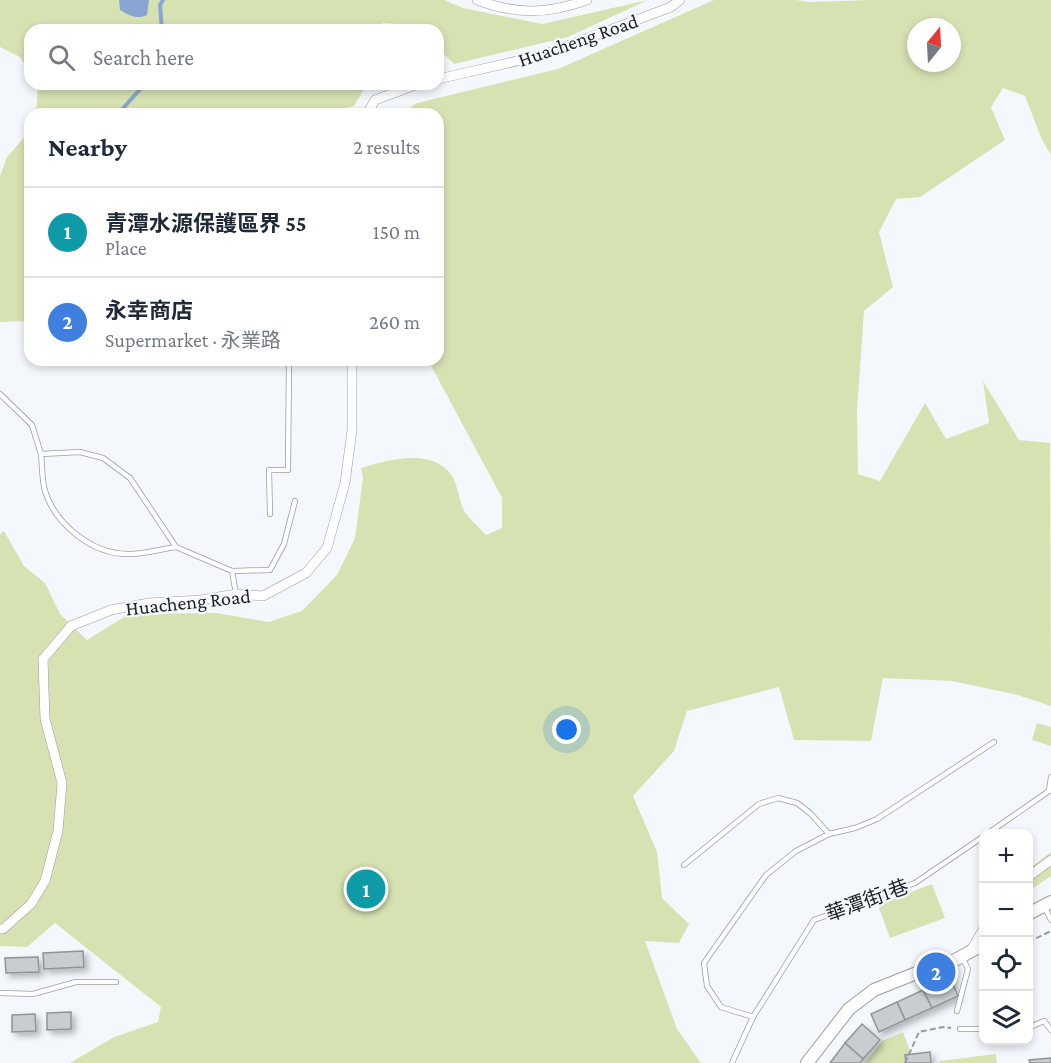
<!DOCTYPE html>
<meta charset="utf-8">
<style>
body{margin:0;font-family:"Crimson Pro","Noto Sans TC",serif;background:#f2f2f3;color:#1f2937}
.controls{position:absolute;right:18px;bottom:18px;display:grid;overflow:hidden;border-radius:12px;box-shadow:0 3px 9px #0003}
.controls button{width:54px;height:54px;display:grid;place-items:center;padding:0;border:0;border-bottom:2px solid #e0e1e3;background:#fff;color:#1f2937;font:30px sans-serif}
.compass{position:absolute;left:907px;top:18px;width:54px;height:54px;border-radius:50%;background:#fff;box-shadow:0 3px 9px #0003;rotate:18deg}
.you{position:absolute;left:567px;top:730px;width:21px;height:21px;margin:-15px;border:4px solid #fff;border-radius:50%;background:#1a73e8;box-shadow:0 0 0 9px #1a73e833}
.badge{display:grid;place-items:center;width:39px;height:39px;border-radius:50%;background:#a356c8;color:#fff;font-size:20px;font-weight:700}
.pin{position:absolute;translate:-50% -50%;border:3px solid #fff;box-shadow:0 2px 6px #0006}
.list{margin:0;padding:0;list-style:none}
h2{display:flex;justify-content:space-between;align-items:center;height:78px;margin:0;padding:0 24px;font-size:26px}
h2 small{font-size:20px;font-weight:400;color:#747a83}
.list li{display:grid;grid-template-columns:39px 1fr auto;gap:18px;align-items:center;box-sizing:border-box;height:90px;padding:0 24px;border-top:2px solid #e0e1e3}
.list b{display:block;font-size:22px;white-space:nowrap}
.list p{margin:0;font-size:20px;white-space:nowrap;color:#747a83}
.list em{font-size:20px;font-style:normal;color:#747a83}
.icon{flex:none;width:33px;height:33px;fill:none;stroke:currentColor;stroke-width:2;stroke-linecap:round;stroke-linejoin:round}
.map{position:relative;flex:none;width:1051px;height:1063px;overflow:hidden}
.search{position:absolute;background:#fff;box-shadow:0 3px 9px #0003;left:24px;top:24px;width:420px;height:66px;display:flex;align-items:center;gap:15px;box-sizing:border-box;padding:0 21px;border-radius:18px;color:#747a83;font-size:22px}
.panel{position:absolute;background:#fff;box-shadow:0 3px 9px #0003;left:24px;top:108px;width:420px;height:258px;border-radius:18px}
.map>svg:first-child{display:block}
.green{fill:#d7e2b3;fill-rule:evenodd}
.water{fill:#89a5d2}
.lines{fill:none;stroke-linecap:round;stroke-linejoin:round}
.stream{stroke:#89a5d2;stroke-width:4}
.building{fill:#c9cdd2;stroke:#909499;stroke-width:1.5;filter:url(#shadow)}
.service-casing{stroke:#999da2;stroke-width:6}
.minor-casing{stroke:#999da2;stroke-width:10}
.tertiary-casing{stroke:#999da2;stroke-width:14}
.path{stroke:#979a9e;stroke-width:2;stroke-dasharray:6 3;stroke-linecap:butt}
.service{stroke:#fff;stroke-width:4.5}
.minor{stroke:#fff;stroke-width:9}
.tertiary{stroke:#fff;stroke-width:12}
.labels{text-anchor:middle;stroke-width:4.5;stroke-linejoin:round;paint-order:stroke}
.street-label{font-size:20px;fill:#1d1f21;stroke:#f4f8fd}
</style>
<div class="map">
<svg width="1051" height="1063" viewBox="0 0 1051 1063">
<defs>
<filter id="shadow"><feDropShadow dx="4" dy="4" stdDeviation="3" flood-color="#0004"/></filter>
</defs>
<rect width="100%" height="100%" fill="#f4f8fd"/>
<g class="green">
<polygon points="0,0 444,0 463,8 542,24 648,0 568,37 454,64 438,48 438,30 430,30 428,26 383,23 378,30 30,30 30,73 20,57 0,47"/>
<path d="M 714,0 L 796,0 L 809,2 L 872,0 L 1051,0 L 1051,155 L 1042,140 L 1025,96 L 1003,88 L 991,107 L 1005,140 L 920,197 L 896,199 L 879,232 L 893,287 L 864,311 L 857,411 L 858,474 L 880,481 L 925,403 L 946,439 L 989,423 L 983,381 L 1019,440 L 1050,443 L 1051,706 L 1018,695 L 952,681 L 883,678 L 871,741 L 794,740 L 779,687 L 687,711 L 674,751 L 633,796 L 657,852 L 662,898 L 689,924 L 679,943 L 645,941 L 677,1029 L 701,1063 L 70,1063 L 114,1037 L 158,1022 L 161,1007 L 55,923 L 27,947 L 0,946 L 0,534 L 4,531 L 24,566 L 45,583 L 60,614 L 87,640 L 129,614 L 216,613 L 269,622 L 302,611 L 337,575 L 355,538 L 363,478 L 361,468 C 388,460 433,447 452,476 C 458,486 459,500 464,511 C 469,519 479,527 486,535 L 502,528 L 502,498 L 428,360 L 438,360 L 438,114 L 401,114 L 417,103 L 558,69 ZM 916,27 L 952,27 L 952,63 L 916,63 Z"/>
<polygon points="38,84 367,84 354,106 325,114 36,114"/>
<polygon points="30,131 30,321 0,322 0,176 7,157"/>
<polygon points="1037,723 1051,727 1051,746 1032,740"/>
<polygon points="1051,852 1051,876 1029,891 1029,869"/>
<polygon points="932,884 945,918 890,938 878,905"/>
<polygon points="903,1032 910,1051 904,1063 865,1063 882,1041"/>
<polygon points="996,1054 997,1063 940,1063 939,1061"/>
</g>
<path class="water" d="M 119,0 L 149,0 L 147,15 C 137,20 128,15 120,10 Z"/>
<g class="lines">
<g class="stream">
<polyline points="162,30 160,5 163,0"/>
<polyline points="118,114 142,87 148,84"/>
</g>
</g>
<g class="building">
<polygon points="83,951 84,967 44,969 43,953"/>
<polygon points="38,957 39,972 6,973 5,958"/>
<polygon points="950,978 958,996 932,1008 923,990"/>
<polygon points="923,990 932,1008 905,1020 897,1002"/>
<polygon points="897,1002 905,1020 879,1032 871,1014"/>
<polygon points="71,1012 71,1029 47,1030 47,1013"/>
<polygon points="35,1014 36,1031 12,1032 12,1015"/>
<polygon points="862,1024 880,1040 863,1059 845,1043"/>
<polygon points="845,1043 863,1059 860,1063 830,1063"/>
<polygon points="930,1052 931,1063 906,1063 905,1055"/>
<polygon points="1051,1058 1051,1063 1030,1063 1029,1060"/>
</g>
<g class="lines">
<g class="service-casing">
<g id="service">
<polyline points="0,394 32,425 41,454 80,452 103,458 130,478 176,547 232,571 236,594"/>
<path d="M 41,454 C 42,464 42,476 44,487 C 53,523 92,555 130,554 C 145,554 161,549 176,547"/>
<polyline points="270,514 269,470 288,470 289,360"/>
<polyline points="232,571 270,570 284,544 295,501"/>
<polyline points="1049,791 1051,777"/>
<polyline points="987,834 1049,791"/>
<polyline points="684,865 759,804 778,798 797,803 810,813 829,834"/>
<polyline points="1045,908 1051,920"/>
<polyline points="0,993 33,994 76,982 116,982"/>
<polyline points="957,1011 968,969 962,957"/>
<polyline points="753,1017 721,1007 707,986 704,963 766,875 796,851 829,834 855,828 877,819 994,742"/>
<polyline points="1028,1028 1044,1021 1051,1030"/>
<polyline points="960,1029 984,1029"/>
<polyline points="732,1063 753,1017 814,920 915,883 984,836"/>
</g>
</g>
<g class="minor-casing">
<g id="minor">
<path d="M 477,0 C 517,15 548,14 587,0"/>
<polyline points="438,79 543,55 671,7 680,0"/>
<polyline points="367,114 375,100 418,84"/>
<polyline points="1028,877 1051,860"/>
<polyline points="0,929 3,929 31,904 45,881 58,831 62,783 45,719 43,659 71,626 111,610 149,603 201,600 236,594 263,596 306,573 327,548 345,483 352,430 352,360"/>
<polyline points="970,952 984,928"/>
</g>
</g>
<g class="tertiary-casing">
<g id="tertiary">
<polyline points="1028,914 1051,902"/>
<polyline points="807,1063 849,1009 874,990 914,974 948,964 984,944"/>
</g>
</g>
<g class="path">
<polyline points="1028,942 1051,931"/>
<polyline points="982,965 984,964"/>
<polyline points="905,1063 919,1032 943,1027 951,1028"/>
</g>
<use href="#service" class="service"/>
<use href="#minor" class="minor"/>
<use href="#tertiary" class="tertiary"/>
</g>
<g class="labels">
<g class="street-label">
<text transform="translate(578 40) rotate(-19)" y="7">Huacheng Road</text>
<text transform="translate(188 602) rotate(-6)" y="7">Huacheng Road</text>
<text transform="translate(867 900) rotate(-20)" y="7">華潭街1巷</text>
</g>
</g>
</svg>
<div class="controls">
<button>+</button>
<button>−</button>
<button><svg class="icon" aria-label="locate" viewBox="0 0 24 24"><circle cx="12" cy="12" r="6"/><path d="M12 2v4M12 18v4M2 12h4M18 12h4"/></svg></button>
<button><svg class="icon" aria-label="layers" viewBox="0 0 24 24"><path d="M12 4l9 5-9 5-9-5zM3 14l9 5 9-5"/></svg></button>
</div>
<svg class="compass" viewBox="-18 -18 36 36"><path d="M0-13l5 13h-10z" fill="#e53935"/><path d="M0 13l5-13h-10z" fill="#747a83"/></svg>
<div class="you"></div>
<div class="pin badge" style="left:366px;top:889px;background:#0f9aa8">1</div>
<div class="pin badge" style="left:936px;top:972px;background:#3f7fe0">2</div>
<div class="search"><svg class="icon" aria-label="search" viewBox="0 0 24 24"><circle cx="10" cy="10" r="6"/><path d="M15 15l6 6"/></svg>Search here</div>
<section class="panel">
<h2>Nearby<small>2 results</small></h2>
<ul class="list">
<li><span class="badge" style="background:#0f9aa8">1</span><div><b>青潭水源保護區界 55</b><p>Place</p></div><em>150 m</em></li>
<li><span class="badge" style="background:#3f7fe0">2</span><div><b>永幸商店</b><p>Supermarket · 永業路</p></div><em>260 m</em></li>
</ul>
</section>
</div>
